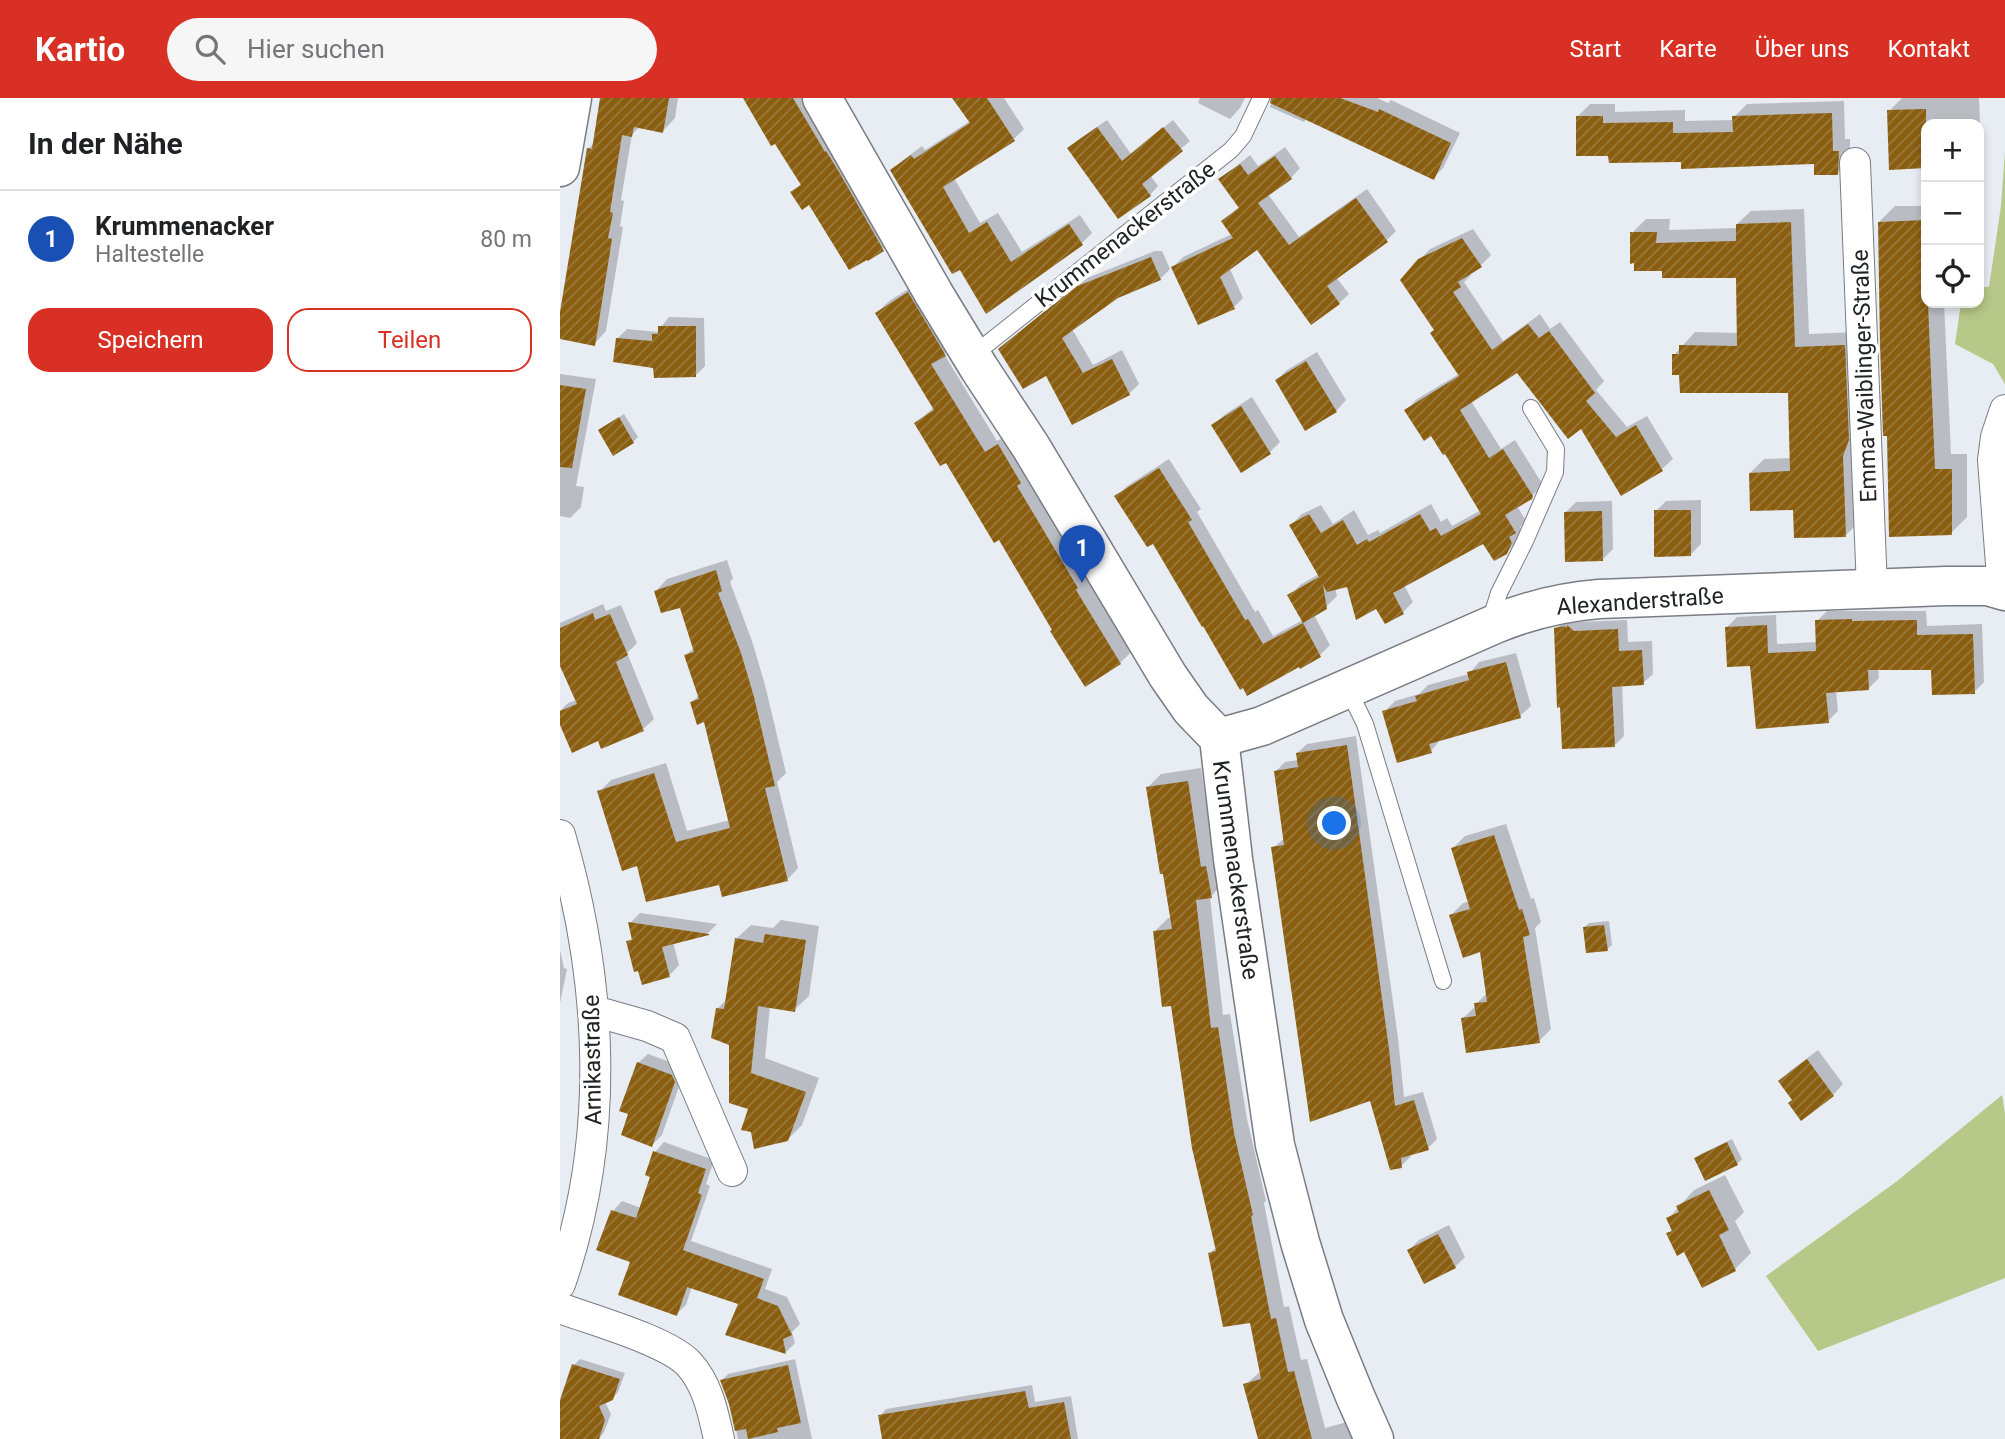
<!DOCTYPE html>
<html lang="de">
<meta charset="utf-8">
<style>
body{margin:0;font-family:Roboto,sans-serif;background:#f6f6f6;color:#202124}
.controls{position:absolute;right:21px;top:21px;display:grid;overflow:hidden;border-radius:14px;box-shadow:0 4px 10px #0003}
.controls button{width:63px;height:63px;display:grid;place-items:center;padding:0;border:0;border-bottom:2px solid #e0e0e0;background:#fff;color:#202124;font:35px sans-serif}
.you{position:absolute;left:775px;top:726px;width:24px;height:24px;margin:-18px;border:5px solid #fff;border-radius:50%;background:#1a73e8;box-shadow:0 0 0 10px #1a73e833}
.badge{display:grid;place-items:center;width:46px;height:46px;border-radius:50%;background:#d93025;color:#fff;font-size:23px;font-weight:700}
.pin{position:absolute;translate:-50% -58px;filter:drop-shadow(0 2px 4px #0008)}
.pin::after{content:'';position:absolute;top:37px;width:24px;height:21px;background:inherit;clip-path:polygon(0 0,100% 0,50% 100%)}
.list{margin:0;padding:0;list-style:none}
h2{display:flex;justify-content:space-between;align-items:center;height:91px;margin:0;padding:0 28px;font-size:30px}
h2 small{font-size:23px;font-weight:400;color:#757577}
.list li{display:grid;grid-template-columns:46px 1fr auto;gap:21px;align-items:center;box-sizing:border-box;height:98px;padding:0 28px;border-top:2px solid #e0e0e0}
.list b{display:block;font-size:26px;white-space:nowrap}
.list p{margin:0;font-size:23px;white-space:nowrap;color:#757577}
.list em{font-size:23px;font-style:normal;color:#757577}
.actions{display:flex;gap:14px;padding:21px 28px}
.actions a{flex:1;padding:16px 0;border:2px solid #d93025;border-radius:21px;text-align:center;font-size:24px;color:#d93025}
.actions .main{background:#d93025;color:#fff}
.icon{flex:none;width:38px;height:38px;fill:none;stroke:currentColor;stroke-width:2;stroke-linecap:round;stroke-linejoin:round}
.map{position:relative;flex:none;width:1445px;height:1341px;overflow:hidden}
header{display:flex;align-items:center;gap:42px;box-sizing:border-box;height:98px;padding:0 35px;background:#d93025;color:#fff}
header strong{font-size:33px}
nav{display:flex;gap:38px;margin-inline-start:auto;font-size:24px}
.search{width:490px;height:63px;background:#f6f6f6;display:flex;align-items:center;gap:18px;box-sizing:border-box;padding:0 24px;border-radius:38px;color:#757577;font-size:26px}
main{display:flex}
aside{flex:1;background:#fff}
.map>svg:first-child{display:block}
.green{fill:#b8c889}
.shadow{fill:#0003}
.building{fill:url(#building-hatch)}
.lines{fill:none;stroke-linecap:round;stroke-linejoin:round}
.lane-casing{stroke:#797c83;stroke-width:18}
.street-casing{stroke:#797c83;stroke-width:32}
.secondary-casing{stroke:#797c83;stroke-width:41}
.lane{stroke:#fff;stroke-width:16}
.street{stroke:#fff;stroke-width:30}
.secondary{stroke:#fff;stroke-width:38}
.labels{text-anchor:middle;stroke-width:7;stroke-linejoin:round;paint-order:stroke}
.street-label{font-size:23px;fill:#212325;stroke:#fff}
</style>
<header>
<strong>Kartio</strong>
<div class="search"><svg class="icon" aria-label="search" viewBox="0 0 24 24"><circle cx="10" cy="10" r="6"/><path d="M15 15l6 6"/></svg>Hier suchen</div>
<nav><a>Start</a><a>Karte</a><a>Über uns</a><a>Kontakt</a></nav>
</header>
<main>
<aside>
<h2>In der Nähe<small></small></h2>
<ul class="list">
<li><span class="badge" style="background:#1a4fb4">1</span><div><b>Krummenacker</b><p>Haltestelle</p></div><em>80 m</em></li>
</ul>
<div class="actions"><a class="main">Speichern</a><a>Teilen</a></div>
</aside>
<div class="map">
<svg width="1445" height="1341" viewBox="0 0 1445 1341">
<defs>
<pattern id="building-hatch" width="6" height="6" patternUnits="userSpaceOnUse" patternTransform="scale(1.75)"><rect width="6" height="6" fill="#8a5e0e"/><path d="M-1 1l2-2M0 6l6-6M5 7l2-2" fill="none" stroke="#997a43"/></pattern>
</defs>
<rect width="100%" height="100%" fill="#e8ecf3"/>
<g class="green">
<polygon points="1445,54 1445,286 1433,266 1395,246 1401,205 1419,205 1419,189 1429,189 1441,108"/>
<polygon points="1442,997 1445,1016 1445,1180 1258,1253 1206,1178 1336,1084"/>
</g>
<g class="shadow">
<polygon points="42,0 118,0 115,20 103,33 80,29 72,36 61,102 64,103 60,128 63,129 46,233 34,246 0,239 0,221 28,51 35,44"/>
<polygon points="185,0 250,0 333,141 323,151 232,94 242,85"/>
<polygon points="394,0 444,0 464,31 454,41 394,80 420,125 438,115 462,154 520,117 532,135 521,146 426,214 400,170 332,73 343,62 362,48 365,52 410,23"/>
<polygon points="640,0 685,0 680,10 670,21 638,5"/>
<polygon points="713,0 817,0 828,5 831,2 900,35 883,70 873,80 747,20 744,24 710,9"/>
<polygon points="1342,0 1419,0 1421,51 1419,53 1419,26 1366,26 1366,68 1331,70 1329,13"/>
<polygon points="1284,3 1285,41 1290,41 1290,62 1277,75 1256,64 1123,62 1050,56 1018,18 1030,6 1055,6 1055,14 1125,12 1125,23 1174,22 1174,19 1187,6"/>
<polygon points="547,22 571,56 613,22 630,43 590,77 598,88 590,97 509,50 518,42"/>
<polygon points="725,49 740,70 731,80 708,96 739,139 807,91 836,133 827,142 776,179 789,196 779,205 697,150 670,171 683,200 674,209 613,169 623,159 672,136 663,123 680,108 661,81 690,57 698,68"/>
<polygon points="1335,108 1366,108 1366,205 1384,205 1391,356 1407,356 1407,419 1391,435 1329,336 1319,124"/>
<polygon points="1244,111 1249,236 1298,234 1299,424 1285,438 1234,410 1190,375 1204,361 1232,360 1230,293 1121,276 1114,257 1135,234 1178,235 1178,178 1104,172 1072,135 1086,121 1110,121 1109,132 1177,130 1177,126 1191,113"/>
<polygon points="913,131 931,157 921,167 909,175 911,177 904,184 943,243 980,216 990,231 1000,224 1044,283 1036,292 1067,329 1087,318 1113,361 1102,371 1021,329 958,273 911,303 941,351 955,342 983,387 971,399 957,408 966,423 960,429 962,433 957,443 946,455 924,444 844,487 853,504 843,514 817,509 788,487 775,490 777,498 766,509 754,517 770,547 760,557 688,596 593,443 557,398 567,388 609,361 641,411 637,414 695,514 698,512 713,538 743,522 730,498 740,487 759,476 731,427 742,416 761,407 773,426 794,412 808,437 818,432 820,435 871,406 881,424 887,420 892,428 921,412 885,353 872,336 847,312 857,301 899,276 876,231 859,162 870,151"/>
<polygon points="595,153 602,153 610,171 600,181 557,198 512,231 533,267 562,252 579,286 569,296 486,275 440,251 527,180"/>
<polygon points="360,184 397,244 384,256 437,343 451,335 572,553 560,565 439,440 387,362 356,325 374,309 317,215 329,203"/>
<polygon points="109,219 144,220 145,268 136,277 95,269 58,240 67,231 97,234"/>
<polygon points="757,254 786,302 776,313 717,282 727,272"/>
<polygon points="0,276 36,281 16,388 24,389 21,409 10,420 0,418"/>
<polygon points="692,299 720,344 710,354 653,327 664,317"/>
<polygon points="64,316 78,339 73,344 40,332"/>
<polygon points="1141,402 1141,446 1131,456 1096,413 1106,403"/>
<polygon points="1052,403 1053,451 1042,462 1006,414 1016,404"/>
<polygon points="167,462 173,480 170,484 192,543 205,587 226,675 217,684 238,770 227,782 161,784 78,766 39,694 51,682 106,665 127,733 170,722 146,622 132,604 139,597 126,557 134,550 121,507 96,493 107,481"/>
<polygon points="43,506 46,513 61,507 77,545 67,555 94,621 83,631 42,649 39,641 0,623 0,613 8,605 17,602 0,564 0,525"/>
<polygon points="1267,513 1366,513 1367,528 1422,526 1424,584 1414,594 1373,570 1318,570 1319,580 1309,590 1276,593 1278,613 1268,623 1192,566 1167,529 1177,519 1216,517 1217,546 1258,544 1257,523"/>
<polygon points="1015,519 1018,524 1067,522 1068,544 1092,543 1093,576 1083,585 1062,586 1064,638 1055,647 996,531 1006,521"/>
<polygon points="956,555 971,608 960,618 881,641 871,653 824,614 835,603 859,596 868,587 909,576 919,564"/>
<polygon points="796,638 838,940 844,999 863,994 877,1041 868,1050 850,1055 851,1058 841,1068 811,1001 713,750 725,740 716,673 725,664 738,662 737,655 747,646"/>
<polygon points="641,670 654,757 664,785 650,799 663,917 670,916 687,1021 706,1103 704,1105 724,1209 729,1208 741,1262 747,1261 765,1330 791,1323 796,1341 700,1341 685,1287 701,1273 691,1223 650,1155 657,1149 612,906 595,833 608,820 612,820 588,689 601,676"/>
<polygon points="946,726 971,801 974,800 981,824 975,830 991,931 979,943 903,920 916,908 916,906 927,895 921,852 891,817 903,805 910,803 893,750 905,738"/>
<polygon points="80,815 157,826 148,835 113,844 119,867 109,878 68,844 73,839 70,825"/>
<polygon points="221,822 259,828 249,898 234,912 210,908 205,960 259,980 242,1027 227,1042 191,1010 171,945 157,911 167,901 176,841 191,827 213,830"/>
<polygon points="1049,823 1052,847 1047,851 1024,830 1029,825"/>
<polygon points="0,852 4,870 7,871 0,905"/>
<polygon points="1258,952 1283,986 1273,997 1242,1020 1234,1001 1220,983 1230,973"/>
<polygon points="88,956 121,968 124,974 102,1037 92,1047 70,1015 78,965"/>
<polygon points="1172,1041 1182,1061 1177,1066 1136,1061 1141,1056"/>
<polygon points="104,1044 154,1062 146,1086 150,1088 131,1143 212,1171 205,1191 227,1199 240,1226 232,1234 235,1245 226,1254 180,1204 132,1188 126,1207 116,1216 72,1163 53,1113 62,1103 81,1110 93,1078 95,1054"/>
<polygon points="1165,1077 1184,1114 1175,1123 1191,1155 1175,1171 1143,1188 1124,1152 1108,1136 1113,1131 1108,1121 1134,1092"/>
<polygon points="889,1127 905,1159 895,1169 849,1152 859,1142"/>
<polygon points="20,1261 65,1275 58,1294 52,1301 45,1304 51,1316 44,1334 39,1341 0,1341 0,1308 14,1267"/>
<polygon points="235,1261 252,1341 178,1341 173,1317 162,1282 168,1276"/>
<polygon points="472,1287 475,1304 511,1298 518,1341 323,1341 320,1318 326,1311"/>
</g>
<g class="building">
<polygon points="40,0 109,0 103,35 74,29 72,39 62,37 50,114 53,115 48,140 52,141 35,248 0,241 0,214 27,50 32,51"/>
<polygon points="183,0 233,0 265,54 266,53 279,74 324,153 308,163 307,162 289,172 249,107 242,112 230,94 241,87 215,46 211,48"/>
<polygon points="392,0 427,0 455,43 383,89 409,135 427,124 451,164 509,126 523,147 426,216 400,172 392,176 330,72 351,57 354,61 410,25"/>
<polygon points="711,0 780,0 818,14 819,11 891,45 874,82 710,5"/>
<polygon points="1366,11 1366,70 1329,72 1327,12"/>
<polygon points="1272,15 1273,53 1279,53 1278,77 1254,77 1254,66 1121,71 1121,64 1049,65 1048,58 1016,58 1016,18 1043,18 1043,25 1113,24 1113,35 1173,34 1172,18"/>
<polygon points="537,29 562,63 603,29 623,53 582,86 591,98 558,121 507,50"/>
<polygon points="715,58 732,81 698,105 729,147 796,100 828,144 767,188 780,206 751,227 697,152 660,179 675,211 638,227 611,169 673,140 661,123 679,110 658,81 680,66 688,77"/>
<polygon points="1366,122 1366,205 1368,205 1375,371 1392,371 1392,437 1329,439 1327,338 1323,338 1320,246 1318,124"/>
<polygon points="1231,124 1235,249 1285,247 1289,342 1283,358 1286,439 1234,440 1233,412 1190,413 1189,375 1230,373 1228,295 1120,295 1119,277 1112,277 1112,256 1119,256 1119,247 1177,248 1176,180 1102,180 1102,173 1074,173 1074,165 1070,166 1070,134 1097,134 1096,145 1176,143 1176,126"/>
<polygon points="902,140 922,169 898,184 901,189 893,194 932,252 968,226 979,240 989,233 1035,295 1026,303 1056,339 1076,327 1103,373 1061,398 1021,331 1008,341 957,275 900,312 929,360 943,351 973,398 972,401 945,417 956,435 949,439 952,445 947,456 934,463 923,446 833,495 844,516 825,526 816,511 796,522 787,489 767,494 763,487 767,511 743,525 727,497 759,479 729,427 749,416 761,435 783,422 797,447 807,441 809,444 860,416 870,433 876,430 881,438 921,416 885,356 883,357 871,338 864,343 844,312 899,278 870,235 874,232 840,182 858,161"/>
<polygon points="591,159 601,182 558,200 502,240 523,275 552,261 570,297 512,327 486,278 463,291 438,251 515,189"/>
<polygon points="348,194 386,258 371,266 425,354 438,346 461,385 457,388 518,490 516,492 561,566 525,589 490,533 492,532 439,442 434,445 386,365 380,368 354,325 374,312 315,215"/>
<polygon points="98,228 136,228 136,279 94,280 93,270 53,264 56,240 92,243 92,236 98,236"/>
<polygon points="746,263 777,314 745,333 715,282"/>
<polygon points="0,287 26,291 12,370 0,369"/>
<polygon points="681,308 711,356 681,375 651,327"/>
<polygon points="59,319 74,345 53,358 38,332"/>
<polygon points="599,370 632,422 628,424 685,522 688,521 703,546 743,525 761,559 740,571 739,569 687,598 683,590 680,592 643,528 642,529 593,446 587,449 554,398"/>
<polygon points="1094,412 1131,412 1131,458 1094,459"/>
<polygon points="1042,413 1043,463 1005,464 1004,414"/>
<polygon points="156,472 162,493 158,495 181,555 194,599 215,688 205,690 228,783 162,799 159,787 86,804 77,768 62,773 37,693 94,675 116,744 170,730 144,624 137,627 130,604 139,601 124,557 134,554 120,510 101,515 94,493"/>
<polygon points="33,515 35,522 50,516 68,557 56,564 84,633 41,651 38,643 12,655 0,627 0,613 17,606 0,568 0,530"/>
<polygon points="1292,521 1292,523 1357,522 1357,537 1413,536 1415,596 1372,597 1371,572 1308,572 1309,592 1266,595 1269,625 1196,631 1190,568 1167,569 1165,529 1207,527 1208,555 1256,553 1255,522"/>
<polygon points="1007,527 1014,533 1058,531 1059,553 1082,552 1084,587 1052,589 1055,649 1002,651 1000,609 997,610 994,530 1005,528 1007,530"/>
<polygon points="946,564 961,620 869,646 872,655 837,665 822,613 857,603 855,598 909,582 907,574"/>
<polygon points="787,647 829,951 835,1008 854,1002 869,1052 841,1060 842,1070 830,1072 810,1003 750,1024 711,749 724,747 714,673 738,669 736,655"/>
<polygon points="628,683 641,769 646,768 652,800 636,802 651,930 658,929 674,1035 693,1117 691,1118 711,1221 716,1220 728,1274 734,1273 752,1341 698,1341 683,1286 701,1281 690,1225 663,1229 648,1155 656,1153 632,1050 611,908 602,909 593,833 612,831 603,776 600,776 586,689"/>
<polygon points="934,737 959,812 962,811 970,837 963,839 980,945 906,955 901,920 916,918 914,905 927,904 920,854 903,860 889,817 910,811 891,750"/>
<polygon points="68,824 149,836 149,837 102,849 110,879 82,887 78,873 74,874 66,843 72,842"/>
<polygon points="1044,827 1048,853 1026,855 1023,829"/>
<polygon points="205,836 246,842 235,914 198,908 191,975 246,994 228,1043 194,1051 191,1034 181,1032 188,1011 169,1005 169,947 151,940 156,910 164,911 175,840 203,845"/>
<polygon points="1247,961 1274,998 1241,1023 1228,1005 1232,1002 1218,983"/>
<polygon points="77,964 112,977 115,984 92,1049 61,1037 68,1016 59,1013"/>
<polygon points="1167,1044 1178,1067 1145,1083 1134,1060"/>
<polygon points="93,1053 146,1071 138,1095 142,1097 123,1152 204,1181 197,1200 218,1208 232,1237 223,1241 226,1256 165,1237 178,1206 127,1189 117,1218 58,1197 70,1164 36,1152 51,1112 76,1120 90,1079 85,1077"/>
<polygon points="1149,1092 1169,1132 1159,1137 1176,1173 1142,1190 1124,1154 1117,1158 1106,1135 1112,1133 1106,1120 1119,1114 1116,1108"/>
<polygon points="878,1136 896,1170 864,1186 847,1152"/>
<polygon points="12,1266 60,1281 53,1302 39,1308 45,1322 39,1341 0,1341 0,1302"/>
<polygon points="228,1267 241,1325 217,1330 218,1334 188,1341 186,1331 175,1333 169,1306 160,1282"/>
<polygon points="465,1293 469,1310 504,1304 511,1341 322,1341 318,1317"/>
</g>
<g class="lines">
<g class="lane-casing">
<g id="lane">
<polyline points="412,258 671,52 683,38 701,0"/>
<polyline points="935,526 934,511 939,495 965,443 995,374 996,351 971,310"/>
<polyline points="788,591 805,626 883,883"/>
</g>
</g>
<g class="street-casing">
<g id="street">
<polyline points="1295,65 1312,491"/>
<polyline points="1443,492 1433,362 1436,339 1445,312"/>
<path d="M 0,737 C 43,884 51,1040 0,1186"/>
<polyline points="34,913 87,928 115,940 172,1073"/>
<path d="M 0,1210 C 32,1222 108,1243 129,1266 C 148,1287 153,1315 159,1341"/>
</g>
</g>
<g class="secondary-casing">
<g id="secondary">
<polyline points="262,0 374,196 419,270 471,349 608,578 631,611 659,640 673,761 715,1047 740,1144 764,1222 795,1298 814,1341"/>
<polyline points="0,69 12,0"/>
<path d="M 659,640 L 702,628 L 935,526 C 969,512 1002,504 1039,501 L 1386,488 L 1428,488 L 1445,493"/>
</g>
</g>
<use href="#lane" class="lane"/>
<use href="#street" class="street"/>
<use href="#secondary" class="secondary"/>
</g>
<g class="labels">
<g class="street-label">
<text transform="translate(565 136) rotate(-38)" y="8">Krummenackerstraße</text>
<text transform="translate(1304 278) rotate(-92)" y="8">Emma-Waiblinger-Straße</text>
<text transform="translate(1080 503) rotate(-4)" y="8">Alexanderstraße</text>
<text transform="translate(676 772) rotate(82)" y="8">Krummenackerstraße</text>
<text transform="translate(32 962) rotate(-91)" y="8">Arnikastraße</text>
</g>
</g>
</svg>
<div class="controls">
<button>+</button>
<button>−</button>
<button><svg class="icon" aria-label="locate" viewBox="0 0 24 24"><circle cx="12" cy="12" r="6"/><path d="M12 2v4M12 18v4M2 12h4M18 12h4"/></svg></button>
</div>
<div class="you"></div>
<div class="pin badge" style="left:522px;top:485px;background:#1a4fb4">1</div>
</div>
</main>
